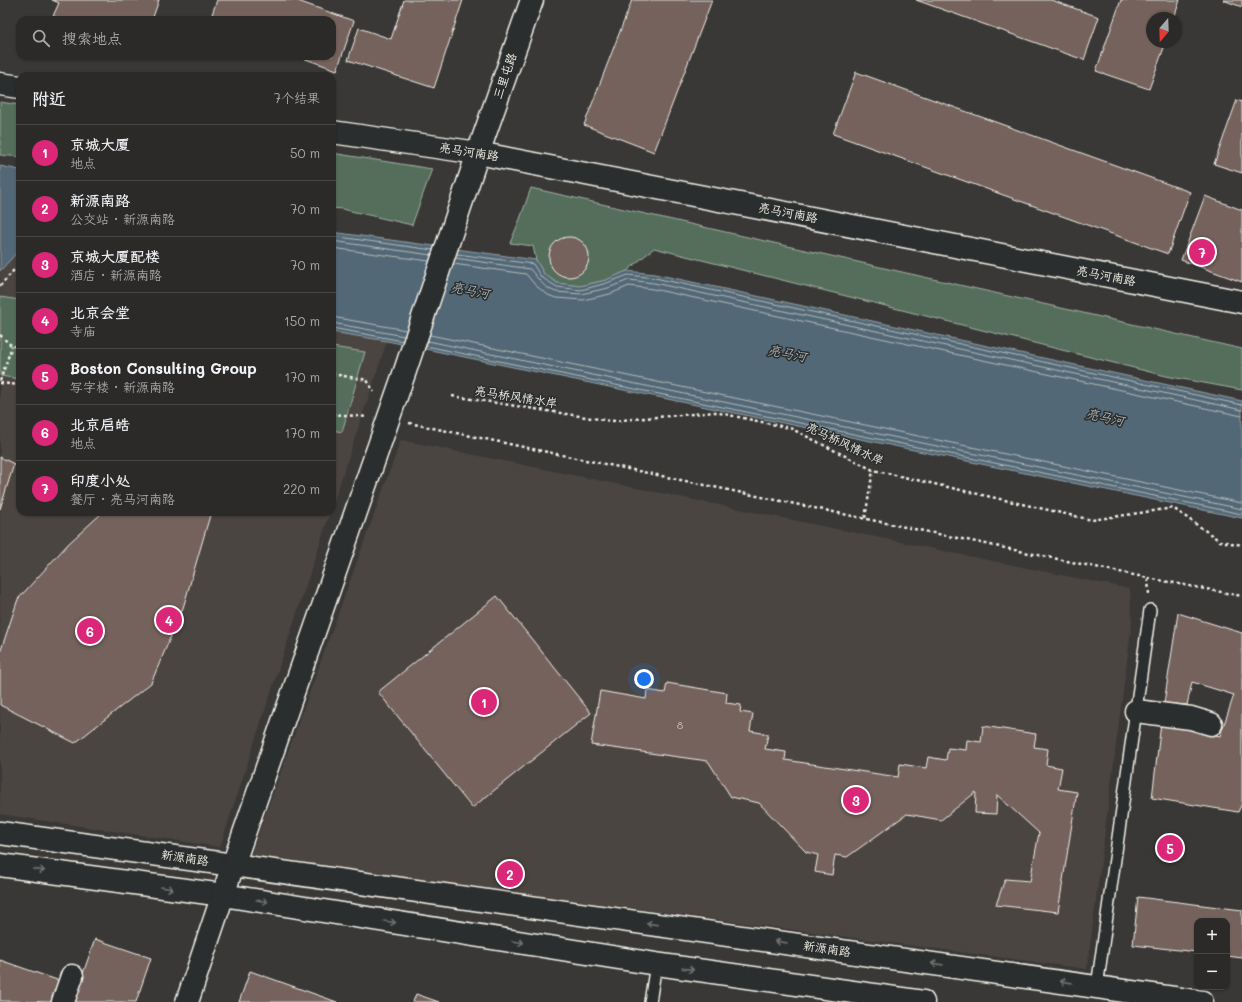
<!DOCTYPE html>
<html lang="zh">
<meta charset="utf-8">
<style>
body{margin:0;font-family:Mali,"LXGW WenKai TC",sans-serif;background:#333231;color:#f1f3f6}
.controls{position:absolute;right:12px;bottom:12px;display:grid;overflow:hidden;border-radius:8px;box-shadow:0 1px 3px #0004}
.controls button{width:36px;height:36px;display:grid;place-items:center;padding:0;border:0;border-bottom:1px solid #474646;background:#2b2a29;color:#f1f3f6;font:20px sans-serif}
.compass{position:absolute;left:1146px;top:12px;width:36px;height:36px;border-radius:50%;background:#2b2a29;box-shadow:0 1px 3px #0004;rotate:199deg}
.you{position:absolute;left:644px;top:679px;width:14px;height:14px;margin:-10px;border:3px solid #fff;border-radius:50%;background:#1a73e8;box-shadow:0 0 0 6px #1a73e833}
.badge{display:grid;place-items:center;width:26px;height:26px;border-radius:50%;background:#db2777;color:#fff;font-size:13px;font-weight:700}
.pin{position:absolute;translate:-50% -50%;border:2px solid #fff;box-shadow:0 1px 4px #0006}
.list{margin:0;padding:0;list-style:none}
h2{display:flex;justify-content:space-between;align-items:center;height:52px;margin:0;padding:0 16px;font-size:17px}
h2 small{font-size:13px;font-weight:400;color:#a6a7a8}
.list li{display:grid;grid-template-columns:26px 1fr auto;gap:12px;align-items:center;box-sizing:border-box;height:56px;padding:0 16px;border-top:1px solid #474646}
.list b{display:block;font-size:15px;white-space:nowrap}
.list p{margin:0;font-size:13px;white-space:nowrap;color:#a6a7a8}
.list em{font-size:13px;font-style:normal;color:#a6a7a8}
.icon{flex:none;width:22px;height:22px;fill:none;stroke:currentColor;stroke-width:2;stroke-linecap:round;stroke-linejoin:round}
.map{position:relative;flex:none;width:1242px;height:1002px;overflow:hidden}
.search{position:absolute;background:#2b2a29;box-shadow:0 1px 3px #0004;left:16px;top:16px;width:320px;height:44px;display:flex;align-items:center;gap:10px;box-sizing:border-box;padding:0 14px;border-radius:12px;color:#a6a7a8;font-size:15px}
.panel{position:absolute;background:#2b2a29;box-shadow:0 1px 3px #0004;left:16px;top:72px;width:320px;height:444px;border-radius:12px}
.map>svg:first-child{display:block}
.built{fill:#4b4542}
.green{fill:#556e5b;stroke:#a4b0a2}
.water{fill:#526876;stroke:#939fa4}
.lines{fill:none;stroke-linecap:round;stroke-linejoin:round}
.shore{stroke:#b3baba;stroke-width:1}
.building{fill:#74625d;stroke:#f4f1e8}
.lane-casing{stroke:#f4f1e8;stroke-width:14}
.street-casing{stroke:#f4f1e8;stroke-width:25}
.secondary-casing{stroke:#f4f1e8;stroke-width:25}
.path{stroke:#f4f1e8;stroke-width:2.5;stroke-dasharray:3 3;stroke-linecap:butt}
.lane{stroke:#2a2d2e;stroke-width:11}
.street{stroke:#2a2d2e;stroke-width:22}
.secondary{stroke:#2a2d2e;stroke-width:22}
.oneway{stroke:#71726f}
.labels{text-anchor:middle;stroke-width:3;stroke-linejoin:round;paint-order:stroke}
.number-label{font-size:10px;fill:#d4cdc5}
.street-label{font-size:12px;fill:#f4f1e8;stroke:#2a2d2e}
.water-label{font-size:13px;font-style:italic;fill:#abb3b5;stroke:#2a2d2e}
</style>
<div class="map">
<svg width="1242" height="1002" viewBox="0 0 1242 1002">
<rect width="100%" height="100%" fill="#393837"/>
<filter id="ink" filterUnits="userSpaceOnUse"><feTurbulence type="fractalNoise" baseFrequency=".025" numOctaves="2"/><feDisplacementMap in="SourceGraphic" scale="8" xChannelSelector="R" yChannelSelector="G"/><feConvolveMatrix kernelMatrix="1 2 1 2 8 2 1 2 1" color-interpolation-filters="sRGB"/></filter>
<g filter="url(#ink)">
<g class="built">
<polygon points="19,249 20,512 330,512 220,847 0,814 0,271"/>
<polygon points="332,332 387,341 332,507"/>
<polygon points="401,440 1130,589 1132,622 1087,969 250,857"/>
</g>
<g class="green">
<polygon points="0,102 20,105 20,157 0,155"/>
<polygon points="332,153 432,169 412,225 342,209 332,208"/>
<polygon points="531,188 1242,349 1242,390 1166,376 654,248 627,271 606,280 580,286 557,283 544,274 536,260 533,246 510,243 520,219"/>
<polygon points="0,297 20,300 20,379 0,376"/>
<polygon points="332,347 365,352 342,432 332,430"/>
</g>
<g class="water">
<polygon points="0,166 20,170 20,249 0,271"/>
<polygon points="332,232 536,260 544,274 557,283 580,286 606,280 627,271 655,274 1242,401 1242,518 387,341 332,332"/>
</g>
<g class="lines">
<g class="shore">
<polyline points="332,236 433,250"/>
<polyline points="332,241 431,255"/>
<polyline points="332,248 429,261"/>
<polyline points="457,254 533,264 541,277 557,287 581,290 607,283 628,275 655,278 1242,405"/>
<path d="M 455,258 L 530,269 C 538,278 542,287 556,292 L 581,294 L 608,288 L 629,280 L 654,283 L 1242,410"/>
<polyline points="453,264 526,274 535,285 548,295 556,298 583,300 610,294 629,286 653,289 1242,416"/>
<polyline points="332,317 406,330"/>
<polyline points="332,323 404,336"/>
<polyline points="332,328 403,341"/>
<polyline points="430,335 1242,503"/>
<polyline points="428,341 1242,509"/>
<polyline points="426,346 1242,514"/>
</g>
</g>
<g class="building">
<polygon points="52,0 159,0 152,20 64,20 53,16 59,3"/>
<polygon points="217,0 295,0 354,21 337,70 297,56 332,56 332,20 210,20"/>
<polygon points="404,0 463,0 434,88 348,60 359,28 391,39"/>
<polygon points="632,0 712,0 654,152 584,125"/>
<polygon points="916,0 1051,0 1099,17 1084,60"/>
<polygon points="1121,0 1180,0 1174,18 1152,18 1152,42 1166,42 1149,89 1096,71"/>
<polygon points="1223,0 1242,0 1242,7"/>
<polygon points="856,72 1190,192 1168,254 833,134"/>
<polygon points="1237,100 1242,102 1242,173 1214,164"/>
<polygon points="1205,196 1242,210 1242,282 1181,260"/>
<circle cx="569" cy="257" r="20"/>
<polygon points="0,457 14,464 0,509"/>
<polygon points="103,512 211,512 183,608 151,683 75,743 0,705 0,653 18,599 68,544"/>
<polygon points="497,596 591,713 472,808 378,692"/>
<polygon points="1178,613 1242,633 1242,803 1238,812 1152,798 1161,723 1220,736 1234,695 1192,682 1187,705 1164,703"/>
<polygon points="667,683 727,693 726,703 741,705 740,712 753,714 750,731 768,734 765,749 786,752 785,760 898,777 900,764 926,768 928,757 946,760 948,748 966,750 967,740 981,742 983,726 1036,734 1034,747 1048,749 1046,765 1062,768 1058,789 1077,792 1058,912 996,905 1005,879 1030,881 1039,833 997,795 996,814 975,813 976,792 941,820 907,814 847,857 835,855 832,875 815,872 818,855 806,852 759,803 731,797 708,761 591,745 600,691 646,699 647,690 665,693"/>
<polygon points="1138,897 1242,910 1242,958 1227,956 1227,921 1197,921 1197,952 1133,945"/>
<polygon points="95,939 151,958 136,1002 73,1002"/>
<polygon points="0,960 60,981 52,1002 0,1001"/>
<polygon points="250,971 337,1002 239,1002"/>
<polygon points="416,994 439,1002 413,1002"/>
</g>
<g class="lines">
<g class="lane-casing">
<g id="lane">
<polyline points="1097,987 1150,610"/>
<polyline points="650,1002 656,964"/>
</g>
</g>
<g class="street-casing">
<g id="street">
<polyline points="0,84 20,87"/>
<polyline points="332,132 478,153 1242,302"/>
<polyline points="1136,711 1191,718 1211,724"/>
<polyline points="63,1002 72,976"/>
</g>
</g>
<g class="secondary-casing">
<g id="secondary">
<polyline points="0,833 233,865 1202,1002"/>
<polyline points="0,865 223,895 656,964 923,1002"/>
<polyline points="187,1002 233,865 405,371 478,153 532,0"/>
</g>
</g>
<g class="path">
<polyline points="0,286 14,270 20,271"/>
<polyline points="0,335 12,346 20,347"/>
<polyline points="332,374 367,380 374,392"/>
<polyline points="0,381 12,346"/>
<polyline points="0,383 20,385"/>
<polyline points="452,396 611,421 715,412 790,428 873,470 1092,520 1173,508 1220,541 1242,545"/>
<polyline points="332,414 367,417"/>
<polyline points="409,423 1148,578 1149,594"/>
<polyline points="865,518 873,470"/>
<polyline points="1148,578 1242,596"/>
</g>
<use href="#lane" class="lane"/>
<use href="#street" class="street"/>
<use href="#secondary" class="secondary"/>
</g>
<defs><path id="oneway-shaft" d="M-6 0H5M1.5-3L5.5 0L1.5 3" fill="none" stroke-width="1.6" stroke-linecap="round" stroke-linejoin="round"/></defs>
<g class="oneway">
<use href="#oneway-shaft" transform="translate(39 870) rotate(8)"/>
<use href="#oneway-shaft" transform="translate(167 888) rotate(8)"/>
<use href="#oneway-shaft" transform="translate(262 901) rotate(9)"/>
<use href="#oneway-shaft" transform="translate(390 922) rotate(9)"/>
<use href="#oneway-shaft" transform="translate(652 924) rotate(-172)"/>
<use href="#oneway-shaft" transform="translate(518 942) rotate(9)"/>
<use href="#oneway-shaft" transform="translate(781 942) rotate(-172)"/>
<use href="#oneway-shaft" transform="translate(937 964) rotate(-172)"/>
<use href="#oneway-shaft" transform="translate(688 969) rotate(8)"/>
<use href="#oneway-shaft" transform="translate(1066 982) rotate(-172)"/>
</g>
</g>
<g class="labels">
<g class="number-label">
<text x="680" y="729">8</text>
</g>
<g class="street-label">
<text transform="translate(505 76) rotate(-71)" y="4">三里屯路</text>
<text transform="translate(469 152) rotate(9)" y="4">亮马河南路</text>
<text transform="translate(788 213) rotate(11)" y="4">亮马河南路</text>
<text transform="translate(1106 276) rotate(11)" y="4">亮马河南路</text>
<text transform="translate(516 397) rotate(9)" y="4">亮马桥风情水岸</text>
<text transform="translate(845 444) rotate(25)" y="4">亮马桥风情水岸</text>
<text transform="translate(185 858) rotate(8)" y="4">新源南路</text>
<text transform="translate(827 949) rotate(8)" y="4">新源南路</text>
</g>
<g class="water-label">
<text transform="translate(470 290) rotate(11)" y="5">亮马河</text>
<text transform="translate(787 353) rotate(11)" y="5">亮马河</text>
<text transform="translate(1105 417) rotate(12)" y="5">亮马河</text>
</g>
</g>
</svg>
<div class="controls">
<button>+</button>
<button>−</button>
</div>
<svg class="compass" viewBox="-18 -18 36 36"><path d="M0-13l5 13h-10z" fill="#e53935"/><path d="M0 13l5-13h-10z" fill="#a6a7a8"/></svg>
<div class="you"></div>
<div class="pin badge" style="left:484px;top:702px">1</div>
<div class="pin badge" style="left:510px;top:874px">2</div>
<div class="pin badge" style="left:856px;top:800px">3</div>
<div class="pin badge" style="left:169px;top:620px">4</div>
<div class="pin badge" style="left:1170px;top:848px">5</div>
<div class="pin badge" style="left:90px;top:631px">6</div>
<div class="pin badge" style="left:1202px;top:252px">7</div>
<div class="search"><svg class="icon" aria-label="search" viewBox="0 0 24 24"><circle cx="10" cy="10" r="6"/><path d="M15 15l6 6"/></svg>搜索地点</div>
<section class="panel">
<h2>附近<small>7个结果</small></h2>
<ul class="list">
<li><span class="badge">1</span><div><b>京城大厦</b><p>地点</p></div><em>50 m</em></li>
<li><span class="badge">2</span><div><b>新源南路</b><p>公交站 · 新源南路</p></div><em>70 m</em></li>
<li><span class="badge">3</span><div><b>京城大厦配楼</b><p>酒店 · 新源南路</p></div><em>70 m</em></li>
<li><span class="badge">4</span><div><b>北京会堂</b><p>寺庙</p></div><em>150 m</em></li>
<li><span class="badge">5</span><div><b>Boston Consulting Group</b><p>写字楼 · 新源南路</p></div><em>170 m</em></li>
<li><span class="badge">6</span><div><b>北京启皓</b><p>地点</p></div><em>170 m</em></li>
<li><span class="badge">7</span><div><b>印度小处</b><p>餐厅 · 亮马河南路</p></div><em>220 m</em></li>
</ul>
</section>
</div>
